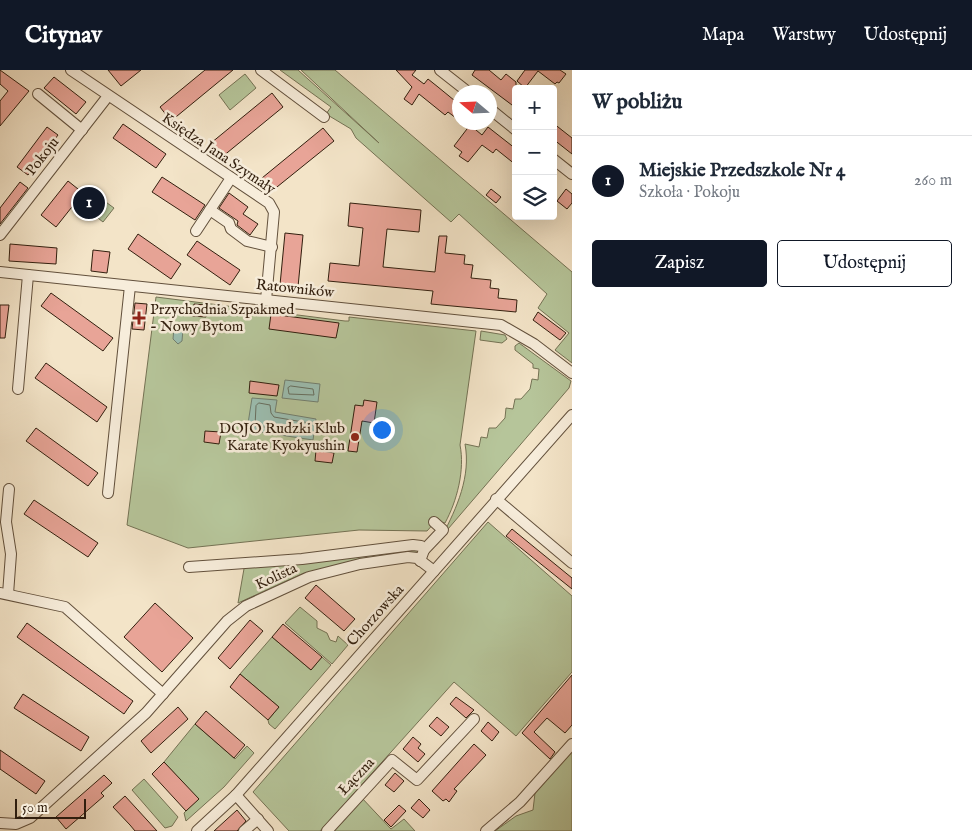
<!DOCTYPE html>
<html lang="pl">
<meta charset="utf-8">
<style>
body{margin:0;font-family:"IM FELL English",serif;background:#f6f6f7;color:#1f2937}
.controls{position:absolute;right:15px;top:15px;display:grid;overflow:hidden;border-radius:5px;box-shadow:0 5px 20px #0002}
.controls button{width:45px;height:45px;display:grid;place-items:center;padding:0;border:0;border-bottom:1px solid #e0e1e3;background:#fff;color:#1f2937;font:25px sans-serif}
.compass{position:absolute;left:452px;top:15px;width:45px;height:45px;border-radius:50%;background:#fff;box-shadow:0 5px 20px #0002;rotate:289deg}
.scale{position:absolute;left:15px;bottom:12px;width:71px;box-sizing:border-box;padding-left:5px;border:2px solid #321f0e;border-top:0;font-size:14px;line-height:18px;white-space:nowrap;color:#321f0e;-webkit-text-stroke:4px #f7eddb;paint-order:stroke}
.you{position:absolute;left:381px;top:359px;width:18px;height:18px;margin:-12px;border:4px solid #fff;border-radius:50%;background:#1a73e8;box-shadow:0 0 0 8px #1a73e833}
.badge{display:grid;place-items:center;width:32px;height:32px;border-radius:50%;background:#111827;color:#fff;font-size:16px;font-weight:700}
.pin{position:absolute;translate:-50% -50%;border:2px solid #fff;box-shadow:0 1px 5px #0006}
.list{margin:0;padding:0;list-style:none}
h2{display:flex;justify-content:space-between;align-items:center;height:65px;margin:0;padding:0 20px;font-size:21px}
h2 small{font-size:16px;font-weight:400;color:#747a83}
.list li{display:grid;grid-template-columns:32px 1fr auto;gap:15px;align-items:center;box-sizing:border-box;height:90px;padding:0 20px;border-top:1px solid #e0e1e3}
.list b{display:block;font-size:19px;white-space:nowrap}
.list p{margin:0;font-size:16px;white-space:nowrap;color:#747a83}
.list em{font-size:16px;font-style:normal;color:#747a83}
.actions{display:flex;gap:10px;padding:15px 20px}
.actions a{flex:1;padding:11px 0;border:1px solid #111827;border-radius:5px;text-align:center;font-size:18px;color:#111827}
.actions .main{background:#111827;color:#fff}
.icon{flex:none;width:28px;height:28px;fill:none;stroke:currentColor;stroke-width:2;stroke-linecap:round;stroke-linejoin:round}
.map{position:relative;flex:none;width:572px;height:761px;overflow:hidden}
header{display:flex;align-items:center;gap:30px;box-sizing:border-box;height:70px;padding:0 25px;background:#111827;color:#fff}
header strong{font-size:24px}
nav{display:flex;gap:28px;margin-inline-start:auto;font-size:18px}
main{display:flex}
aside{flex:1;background:#fff}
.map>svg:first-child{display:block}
.green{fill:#b6c59a;stroke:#747254}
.water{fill:#9cbfb2;stroke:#727f70}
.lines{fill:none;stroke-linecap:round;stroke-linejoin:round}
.shore{stroke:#676f60;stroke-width:1}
.building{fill:#e8a497;stroke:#321f0e}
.minor-casing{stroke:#62503c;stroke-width:12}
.minor{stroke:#f7eddb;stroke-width:10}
.poi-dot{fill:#8f2418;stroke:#f7eddb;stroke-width:2}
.labels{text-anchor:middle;stroke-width:5;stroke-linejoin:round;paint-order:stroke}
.street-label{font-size:15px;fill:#321f0e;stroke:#f7eddb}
.poi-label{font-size:15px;fill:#321f0e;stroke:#f7eddb;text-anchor:start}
</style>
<header>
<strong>Citynav</strong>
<nav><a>Mapa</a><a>Warstwy</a><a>Udostępnij</a></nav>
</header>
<main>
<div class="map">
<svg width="572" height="761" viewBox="0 0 572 761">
<rect width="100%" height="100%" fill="#f3e4c8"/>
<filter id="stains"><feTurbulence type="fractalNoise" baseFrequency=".004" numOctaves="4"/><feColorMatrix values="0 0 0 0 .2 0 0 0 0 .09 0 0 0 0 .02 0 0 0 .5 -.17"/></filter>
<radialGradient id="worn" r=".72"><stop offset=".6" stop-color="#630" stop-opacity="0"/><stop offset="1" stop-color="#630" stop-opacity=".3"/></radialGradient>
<g class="green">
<polygon points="280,0 298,0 379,73 301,0 335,0 572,202 572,293 555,280 569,263 538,238 547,224 459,144 451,152 356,68 351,59 326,44 331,37"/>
<polygon points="245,4 256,18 230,40 219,25"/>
<polygon points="99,127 114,138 103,152 89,141"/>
<path d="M 156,227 L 345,251 L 349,251 L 349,247 L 476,261 L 460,375 C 465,400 457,431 445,453 L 436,451 L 427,461 L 359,460 L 188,478 L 127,455 Z"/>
<polygon points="481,261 505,265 507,269 502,273 480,270"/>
<path d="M 519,273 L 571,311 L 569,318 L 442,466 C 457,438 471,406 465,374 L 479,377 L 481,367 L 487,368 L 489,358 L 496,358 L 505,348 L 506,338 L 513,339 L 515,329 L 521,329 L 530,319 L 532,309 L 538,310 L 539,299 L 533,298 L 533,294 L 515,280 L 515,276 Z"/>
<polygon points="488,452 572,526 572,602 516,666 454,612 320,761 289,761 253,722"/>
<polygon points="421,476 417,483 308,504 304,503 238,533 245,493"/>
<polygon points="300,537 317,551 317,558 327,563 330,570 336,572 338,566 348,575 332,594 285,553"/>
<polygon points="272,567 311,600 322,587 331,595 275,659 269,654 268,650 279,637 240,604"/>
<polygon points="195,654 235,689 247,676 254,683 224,717 186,751 184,743 198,729 164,692"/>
<polygon points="572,680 572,761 495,761 516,746 533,740 535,723"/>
<polygon points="144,709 178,747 172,756 165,758 132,720"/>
<polygon points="361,727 391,759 404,749 415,761 331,761"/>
</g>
<g class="water">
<polygon points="178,255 183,259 182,271 178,274 173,269 174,258"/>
<polygon points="285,310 320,314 318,332 282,328"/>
<polygon points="252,328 277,330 275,342 316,349 313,370 247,360"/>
</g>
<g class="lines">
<g class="shore">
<polygon points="291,316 313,319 314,325 289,324 288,318"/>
<polygon points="259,333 270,335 271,343 274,347 309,353 308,362 255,356 256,336"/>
</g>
</g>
<g class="building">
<polygon points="0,0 29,21 0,56 0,31 8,21 0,14"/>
<polygon points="108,0 141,0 121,16"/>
<polygon points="205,0 233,0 171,51 160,37"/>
<polygon points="396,0 416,0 412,5 424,14 428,9 438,17 460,35 460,51 448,42 445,45 419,24 412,35 404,29 412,17"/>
<polygon points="475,0 489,0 501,10 506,4 516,12 516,38 472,5"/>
<polygon points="525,0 560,0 566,4 559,13 557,12 555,14 538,1 525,18 517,11"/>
<polygon points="54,7 86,32 76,44 44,18"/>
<polygon points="272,23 283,37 222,87 211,73"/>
<polygon points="553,53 572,68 572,84 553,69"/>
<polygon points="123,54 166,84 156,98 113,68"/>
<polygon points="470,55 482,65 488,57 516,79 516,95 496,79 493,83 482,75 468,92 459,86 462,82 454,76"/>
<polygon points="47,57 58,65 28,105 17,97"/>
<polygon points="323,58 334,71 272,121 262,108"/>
<polygon points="162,107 205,135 195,150 152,122"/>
<polygon points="68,111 83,123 56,157 41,145"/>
<polygon points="20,112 28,118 0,154 0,138"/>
<polygon points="491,119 501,127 496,133 486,125"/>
<polygon points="566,119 572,124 572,133 567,139 557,131"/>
<polygon points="229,123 248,137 243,144 258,154 250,165 237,155 238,151 219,138"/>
<polygon points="350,133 421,140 419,162 387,159 383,197 435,202 439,166 447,166 445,183 465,185 464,194 473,195 471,208 491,210 490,218 499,219 498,228 517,230 516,242 431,234 433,221 328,211 330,193 359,196 363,158 348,156"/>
<polygon points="285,163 303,165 298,217 280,215"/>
<polygon points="138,164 181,194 171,209 128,179"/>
<polygon points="197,171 240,200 230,215 187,185"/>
<polygon points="10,174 57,178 56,194 9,191"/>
<polygon points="93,180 110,182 107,203 91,201"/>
<polygon points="51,223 113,268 103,281 41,236"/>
<polygon points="135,233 147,234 144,260 132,259"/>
<polygon points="194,234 207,235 206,247 192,246"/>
<polygon points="0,235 9,235 5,268 0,268"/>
<polygon points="538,242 566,263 560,270 533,250"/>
<polygon points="271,244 339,253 336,268 269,259"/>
<polygon points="46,293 107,337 97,352 35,308"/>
<polygon points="250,311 279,315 277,326 249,323"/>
<polygon points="364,330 377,332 374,353 362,351 357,382 348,381 355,335 363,336"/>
<polygon points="36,358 98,403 88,416 26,371"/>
<polygon points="205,361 221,362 219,374 204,372"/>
<polygon points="316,380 334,383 332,393 315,391"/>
<polygon points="34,430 98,473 88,487 24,444"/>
<polygon points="512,459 572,508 572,519 506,466"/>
<polygon points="316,515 355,549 344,561 305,528"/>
<polygon points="155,533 193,568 162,602 124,567"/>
<polygon points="250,550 263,561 230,599 218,588"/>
<polygon points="27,553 133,631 124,644 17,567"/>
<polygon points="283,554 322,587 311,600 272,567"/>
<polygon points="240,604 279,637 268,650 230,617"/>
<polygon points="572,605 572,655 565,663 547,648 534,662 555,682 550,689 522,663"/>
<polygon points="23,624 89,667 81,681 14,638"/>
<polygon points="456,627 474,640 466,648 450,634"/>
<polygon points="178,637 188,649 151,683 141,671"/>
<polygon points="206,641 245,675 234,688 195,654"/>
<polygon points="437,647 449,657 441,666 429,656"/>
<polygon points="488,652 499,662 492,671 481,661"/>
<polygon points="413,667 421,674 418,678 425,684 418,692 403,679"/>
<polygon points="474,674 486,685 454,719 457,721 449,732 446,729 443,731 432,721"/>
<polygon points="0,680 45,711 36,724 0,699"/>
<polygon points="164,692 199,729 186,741 152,704"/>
<polygon points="395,703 404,711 394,722 385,715"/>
<polygon points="104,705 112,713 101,723 104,726 66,759 56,747"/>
<polygon points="125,726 147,750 157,761 135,761 130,755 113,737"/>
<polygon points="419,729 430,740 423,748 411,738"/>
<polygon points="399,735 406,741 391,757 384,750"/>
<polygon points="237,740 246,751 237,761 214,761"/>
</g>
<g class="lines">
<g class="minor-casing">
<g id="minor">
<polyline points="71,0 269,133 274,142 266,230"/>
<polyline points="261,0 324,47"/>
<polyline points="440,0 468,22"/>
<polyline points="38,24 82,60"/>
<polyline points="490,39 516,60"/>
<polyline points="553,89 572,104"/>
<polyline points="210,140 229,153 231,159 247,171 272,177"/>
<polyline points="196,161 231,108"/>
<polyline points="0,165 108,26"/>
<polyline points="0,202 501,255 534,274 572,303"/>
<polyline points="18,319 28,205"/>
<polyline points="108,423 130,216"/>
<polyline points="496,429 572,493"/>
<polyline points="424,480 443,460 434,452"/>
<polyline points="189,497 302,489 413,475 421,476 424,480 420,491"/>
<polyline points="0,523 65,537 163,624"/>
<polyline points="8,524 11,484 6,452 9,419"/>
<polyline points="236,725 268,761"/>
<polyline points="0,753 16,754 30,748 146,643 227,551 246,536 309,507 360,494 408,487 417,488 434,501"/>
<polyline points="197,761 236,725 572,345"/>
<polyline points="244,761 258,749"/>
<polyline points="327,761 392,690 417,710 474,649"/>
<polyline points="486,761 520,732 572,674"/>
</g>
</g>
<use href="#minor" class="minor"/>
</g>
<g class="poi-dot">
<path d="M136.5 240.5h5v5h5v5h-5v5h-5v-5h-5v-5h5z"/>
<circle cx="355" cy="367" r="5"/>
</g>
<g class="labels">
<g class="street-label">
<text transform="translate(219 83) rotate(34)" y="5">Księdza Jana Szymały</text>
<text transform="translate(42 86) rotate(-52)" y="5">Pokoju</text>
<text transform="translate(295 218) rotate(6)" y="5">Ratowników</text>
<text transform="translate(276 506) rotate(-25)" y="5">Kolista</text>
<text transform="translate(375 545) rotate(-48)" y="5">Chorzowska</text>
<text transform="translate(356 706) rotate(-47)" y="5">Łączna</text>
</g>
<g class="poi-label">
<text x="150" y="244">Przychodnia Szpakmed<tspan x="150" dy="17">- Nowy Bytom</tspan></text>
<text x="345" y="363" text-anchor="end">DOJO Rudzki Klub<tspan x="345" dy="17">Karate Kyokyushin</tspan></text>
</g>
</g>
<rect width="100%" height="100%" filter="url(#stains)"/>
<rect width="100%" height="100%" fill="url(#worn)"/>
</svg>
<div class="controls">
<button>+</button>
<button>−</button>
<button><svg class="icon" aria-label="layers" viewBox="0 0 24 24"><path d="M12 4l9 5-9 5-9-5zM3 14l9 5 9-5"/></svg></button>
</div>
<svg class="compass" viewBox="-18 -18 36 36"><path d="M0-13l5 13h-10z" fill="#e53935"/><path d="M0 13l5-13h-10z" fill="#747a83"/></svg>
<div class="scale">50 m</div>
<div class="you"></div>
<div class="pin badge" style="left:89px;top:133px">1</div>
</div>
<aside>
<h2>W pobliżu<small></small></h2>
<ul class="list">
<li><span class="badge">1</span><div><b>Miejskie Przedszkole Nr 4</b><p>Szkoła · Pokoju</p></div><em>260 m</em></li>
</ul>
<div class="actions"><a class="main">Zapisz</a><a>Udostępnij</a></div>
</aside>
</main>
